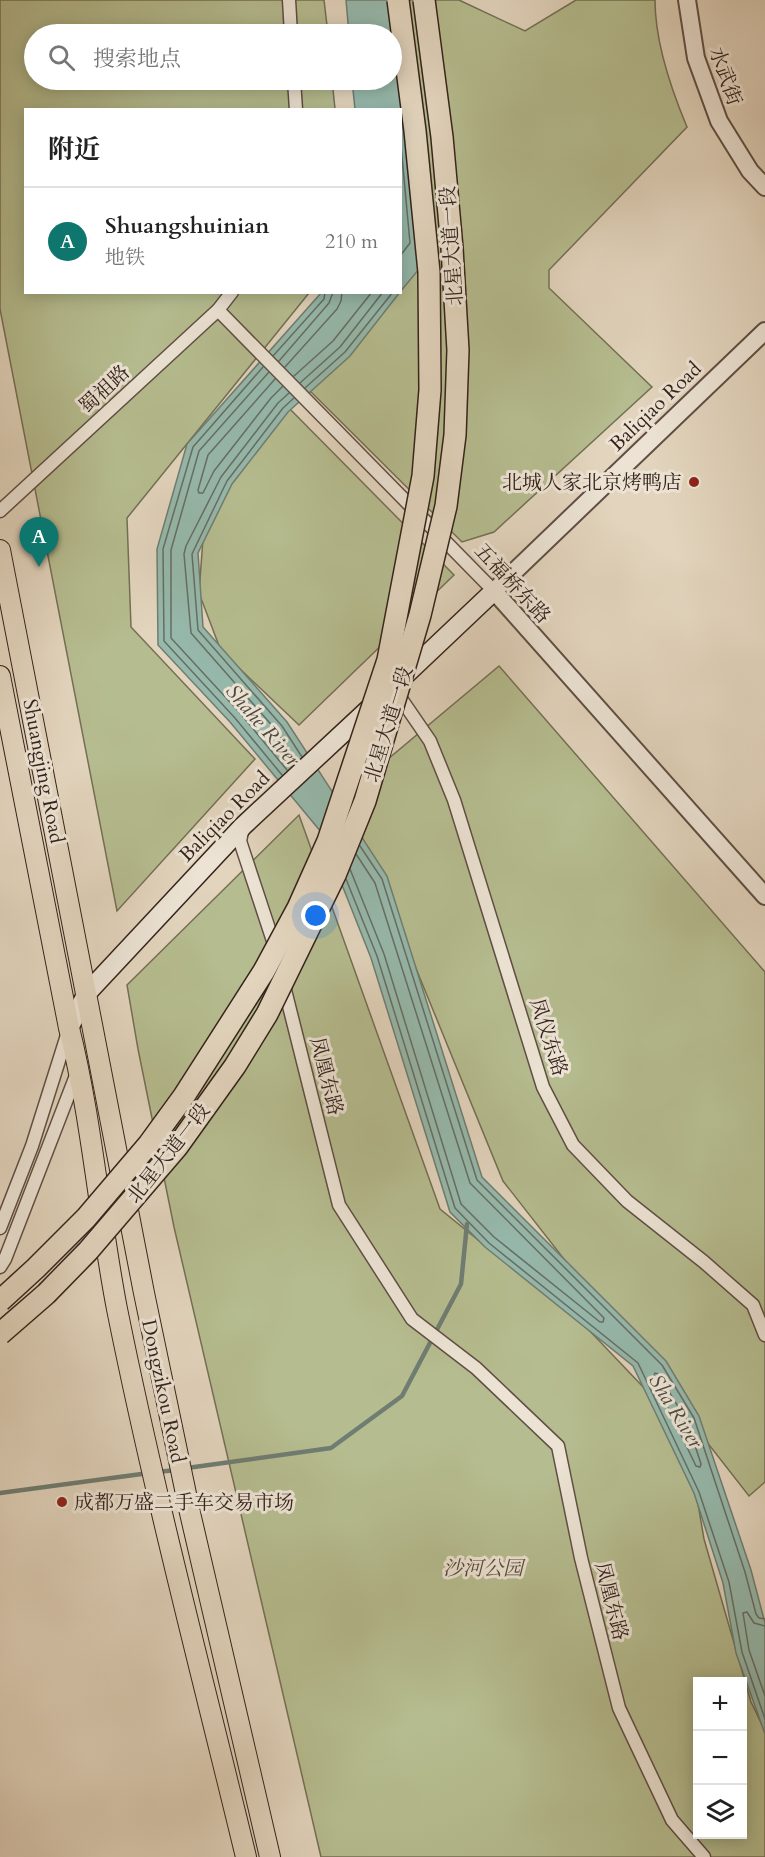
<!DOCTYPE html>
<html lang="zh">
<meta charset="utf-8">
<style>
body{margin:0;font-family:Cardo,"Noto Serif SC",serif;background:#f6f6f6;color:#222}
.controls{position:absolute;right:18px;bottom:18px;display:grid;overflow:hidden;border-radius:0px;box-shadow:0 3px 15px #0003}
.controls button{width:54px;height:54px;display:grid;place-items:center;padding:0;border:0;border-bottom:2px solid #e0e0e0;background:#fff;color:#222;font:30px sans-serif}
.you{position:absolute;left:316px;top:916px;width:21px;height:21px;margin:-15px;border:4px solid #fff;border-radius:50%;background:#1a73e8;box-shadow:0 0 0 9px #1a73e833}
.badge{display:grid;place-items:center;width:39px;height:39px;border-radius:50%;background:#0f766e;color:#fff;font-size:20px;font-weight:700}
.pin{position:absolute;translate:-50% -50px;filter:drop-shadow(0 2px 3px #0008)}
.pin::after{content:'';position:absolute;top:32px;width:21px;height:18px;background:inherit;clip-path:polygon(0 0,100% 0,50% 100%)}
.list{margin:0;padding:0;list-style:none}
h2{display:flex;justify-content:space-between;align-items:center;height:78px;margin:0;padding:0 24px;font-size:26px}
h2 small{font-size:20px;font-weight:400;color:#767676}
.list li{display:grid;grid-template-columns:39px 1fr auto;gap:18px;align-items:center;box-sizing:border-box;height:108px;padding:0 24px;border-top:2px solid #e0e0e0}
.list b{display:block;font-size:22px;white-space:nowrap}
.list p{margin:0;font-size:20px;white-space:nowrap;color:#767676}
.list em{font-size:20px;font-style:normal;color:#767676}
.icon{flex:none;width:33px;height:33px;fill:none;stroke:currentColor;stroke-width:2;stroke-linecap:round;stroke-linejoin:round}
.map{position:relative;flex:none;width:765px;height:1857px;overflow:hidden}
.search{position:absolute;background:#fff;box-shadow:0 3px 15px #0003;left:24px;top:24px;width:378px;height:66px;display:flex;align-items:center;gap:15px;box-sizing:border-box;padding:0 21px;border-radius:33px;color:#767676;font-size:22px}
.panel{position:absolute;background:#fff;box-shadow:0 3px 15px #0003;left:24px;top:108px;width:378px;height:186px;border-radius:0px}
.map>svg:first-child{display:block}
.green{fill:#b5bc8f;stroke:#746f55;stroke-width:1.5;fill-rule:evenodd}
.water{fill:#96b9ac;stroke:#6f7d72;stroke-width:1.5}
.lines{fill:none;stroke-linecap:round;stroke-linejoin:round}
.shore{stroke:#656e64;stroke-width:1.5}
.stream{stroke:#6f7d72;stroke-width:4.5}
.minor-casing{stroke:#604e44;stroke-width:15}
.tertiary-casing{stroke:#604e44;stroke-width:20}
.secondary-casing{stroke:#34221b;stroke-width:21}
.primary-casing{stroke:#34221b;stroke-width:22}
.minor{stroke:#ece3d4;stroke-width:12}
.tertiary{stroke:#ece3d4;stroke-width:16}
.secondary{stroke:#ece3d4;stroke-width:18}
.primary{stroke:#e2d4bd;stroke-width:20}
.trunk-bridge-casing{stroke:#34221b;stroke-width:24;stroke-linecap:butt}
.trunk-bridge{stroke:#e2d4bd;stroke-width:21}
.poi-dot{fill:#8f2418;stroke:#ece3d4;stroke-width:2}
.labels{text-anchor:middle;stroke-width:6;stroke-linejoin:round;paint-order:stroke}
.street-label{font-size:20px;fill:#34221b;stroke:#ece3d4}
.poi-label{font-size:20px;fill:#34221b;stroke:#ece3d4;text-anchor:end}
.park-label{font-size:20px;font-style:italic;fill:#544838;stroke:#ece3d4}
.water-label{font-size:21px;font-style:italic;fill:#4c483f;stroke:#ece3d4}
</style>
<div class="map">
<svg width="765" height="1857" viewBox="0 0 765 1857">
<rect width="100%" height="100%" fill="#e2d4bd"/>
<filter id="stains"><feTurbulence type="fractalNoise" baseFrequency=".00333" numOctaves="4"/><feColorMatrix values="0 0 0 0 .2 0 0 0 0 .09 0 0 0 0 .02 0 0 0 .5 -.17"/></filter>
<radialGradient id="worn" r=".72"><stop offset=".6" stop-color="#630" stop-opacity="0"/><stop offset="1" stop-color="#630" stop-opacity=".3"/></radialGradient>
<g class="green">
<polygon points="0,0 324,0 328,34 34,34 34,80 332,80 335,109 26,110 26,292 309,293 127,518 131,627 255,759 117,911 0,309"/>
<path d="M 375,0 L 459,0 L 525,31 L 576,0 L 655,0 C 655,42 671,89 687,127 L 549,270 L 549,288 L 652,387 L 494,532 L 462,542 L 309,390 L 376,293 L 400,292 L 400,110 L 392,80 L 392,34 Z"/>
<polygon points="286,405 454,575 299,725 221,651 199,593 203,539 223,476"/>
<polygon points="499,666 765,972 765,1482 749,1496 503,1181 345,795"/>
<path d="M 299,815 L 440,1209 L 587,1328 L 646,1390 L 697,1498 L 704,1539 L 751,1702 L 765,1731 L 765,1857 L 321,1857 L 174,1227 L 138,1049 L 127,985 ZM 698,1682 L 742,1682 L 742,1834 L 698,1834 Z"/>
</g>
<g class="water">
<polygon points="346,0 408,0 434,251 400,292 400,110 355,109 352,80 392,80 392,34 349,34"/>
<polygon points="400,292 350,356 288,412 232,484 198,553 203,627 287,722 387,876 482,1177 666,1361 699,1416 751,1570 765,1623 765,1734 736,1653 723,1583 694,1493 633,1366 485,1247 450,1212 371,958 321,832 230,722 158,645 157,549 187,444 321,293"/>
</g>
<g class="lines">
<g class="shore">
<polyline points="400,135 410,243 400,256"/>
<polyline points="273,356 324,299 325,292"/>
<polyline points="279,361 329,303 333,292"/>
<polyline points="263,367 193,447 163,549 164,641 235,718 282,775"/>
<polyline points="285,367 337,309 341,301 342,292"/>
<polyline points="269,372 199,451 171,550 171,638 240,713 287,770"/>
<polyline points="294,376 333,341 372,292"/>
<polyline points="275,379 208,455 198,490 199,493 203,493 214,471 271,398 283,386"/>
<polyline points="300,383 340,347 383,292"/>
<polyline points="305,388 345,352 393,292"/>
<polyline points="289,393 278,403 221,477 186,546 184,554 191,633 276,730 297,762"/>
<polyline points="294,398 283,408 227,481 192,554 198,630 282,726 302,757"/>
<polyline points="360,846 382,879 477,1180 662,1365 694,1418 745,1572 756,1614 759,1618 765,1619"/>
<polyline points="350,869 384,954 461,1204 494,1237 600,1322 603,1322 604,1318 470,1183 375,883 356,854"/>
<polyline points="346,879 377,956 455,1208 489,1243 638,1363 699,1492 729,1582 742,1652 765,1719"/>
<polygon points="655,1373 658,1374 687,1421 701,1464 700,1467 696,1466 653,1377"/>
<polyline points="765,1626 754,1623 747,1612 743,1613 749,1650 765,1696"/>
</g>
<g class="stream">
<polyline points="187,1468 331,1448 402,1396 461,1284 467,1224"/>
<polyline points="157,1472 176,1470"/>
<polyline points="0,1493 149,1473"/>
</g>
<g class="minor-casing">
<g id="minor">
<polyline points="289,0 291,34"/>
<polyline points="294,80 296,110"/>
<polyline points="218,310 494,591"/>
<polyline points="0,511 218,310 232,292"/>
<polyline points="395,690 430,741 454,800 543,1087 573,1145 627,1201 704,1262 753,1305 765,1335"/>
<polyline points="243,827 240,841 276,950"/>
<polyline points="283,982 339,1205 412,1319 476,1368 558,1446 581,1558 619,1708 672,1820 704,1857"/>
<polyline points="0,1228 32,1146 68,1032"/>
<polyline points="0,1267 5,1259 77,1073"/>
</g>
</g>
<g class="tertiary-casing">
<g id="tertiary">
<polyline points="687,0 696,58 719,121 750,171 765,187"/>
<polyline points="765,331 494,591 765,896"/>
</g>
</g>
<g class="secondary-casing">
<g id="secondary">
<polyline points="400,680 494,591"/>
<polyline points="69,1028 87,993 243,826 373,705"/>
</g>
</g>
<g class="primary-casing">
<g id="primary">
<polyline points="0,550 144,1293 190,1513 270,1857"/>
<path d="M 0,676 L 69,1028 C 92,1120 99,1216 117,1309 C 154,1493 202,1675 246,1857"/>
</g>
</g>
<use href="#minor" class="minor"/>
<use href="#tertiary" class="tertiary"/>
<use href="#secondary" class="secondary"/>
<use href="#primary" class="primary"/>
<g class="trunk-bridge-casing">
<g id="trunk-bridge">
<polyline points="0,1301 36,1268 86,1218 149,1144 184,1096 264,971 298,908 328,841 388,660 423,476 430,390 429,272 415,131 398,0"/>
<polyline points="0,1334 46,1294 88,1251 177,1147 235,1066 267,1014 335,875 365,801 420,615 446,506 455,435 458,350 452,248 442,137 424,0"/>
</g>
</g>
<use href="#trunk-bridge" class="trunk-bridge"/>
</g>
<g class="poi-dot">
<circle cx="694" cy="482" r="6"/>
<circle cx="62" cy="1502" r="6"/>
</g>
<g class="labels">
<g class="street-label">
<text transform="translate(726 76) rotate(71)" y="7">水武街</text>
<text transform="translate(451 246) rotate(-94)" y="7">北星大道一段</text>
<text transform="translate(104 389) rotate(-43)" y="7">蜀祖路</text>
<text transform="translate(655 406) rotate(-44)" y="7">Baliqiao Road</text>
<text transform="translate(513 583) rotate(47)" y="7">五福桥东路</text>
<text transform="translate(388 724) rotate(-73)" y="7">北星大道一段</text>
<text transform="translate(44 771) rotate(79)" y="7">Shuangjing Road</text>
<text transform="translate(224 816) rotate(-45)" y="7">Baliqiao Road</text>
<text transform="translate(549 1037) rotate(72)" y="7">凤仪东路</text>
<text transform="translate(327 1076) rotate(76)" y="7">凤凰东路</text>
<text transform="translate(168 1153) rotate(-52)" y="7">北星大道一段</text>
<text transform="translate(164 1391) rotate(78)" y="7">Dongzikou Road</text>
<text transform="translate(612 1601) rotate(76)" y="7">凤凰东路</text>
</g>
<g class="poi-label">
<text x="682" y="489">北城人家北京烤鸭店</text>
<text x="74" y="1509" text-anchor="start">成都万盛二手车交易市场</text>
</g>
<g class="park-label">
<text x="483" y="1575">沙河公园</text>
</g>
<g class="water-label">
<text transform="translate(263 725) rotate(49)" y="7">Shahe River</text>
<text transform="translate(676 1411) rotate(58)" y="7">Sha River</text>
</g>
</g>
<rect width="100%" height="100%" filter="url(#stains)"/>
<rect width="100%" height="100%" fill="url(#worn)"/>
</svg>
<div class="controls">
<button>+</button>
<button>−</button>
<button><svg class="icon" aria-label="layers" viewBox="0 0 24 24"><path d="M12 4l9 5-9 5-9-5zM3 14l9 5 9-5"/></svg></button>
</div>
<div class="you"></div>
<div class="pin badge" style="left:39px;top:567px">A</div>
<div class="search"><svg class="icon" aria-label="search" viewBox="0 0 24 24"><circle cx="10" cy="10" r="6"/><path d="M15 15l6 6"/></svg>搜索地点</div>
<section class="panel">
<h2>附近<small></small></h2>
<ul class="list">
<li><span class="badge">A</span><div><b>Shuangshuinian</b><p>地铁</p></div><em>210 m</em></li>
</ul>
</section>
</div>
